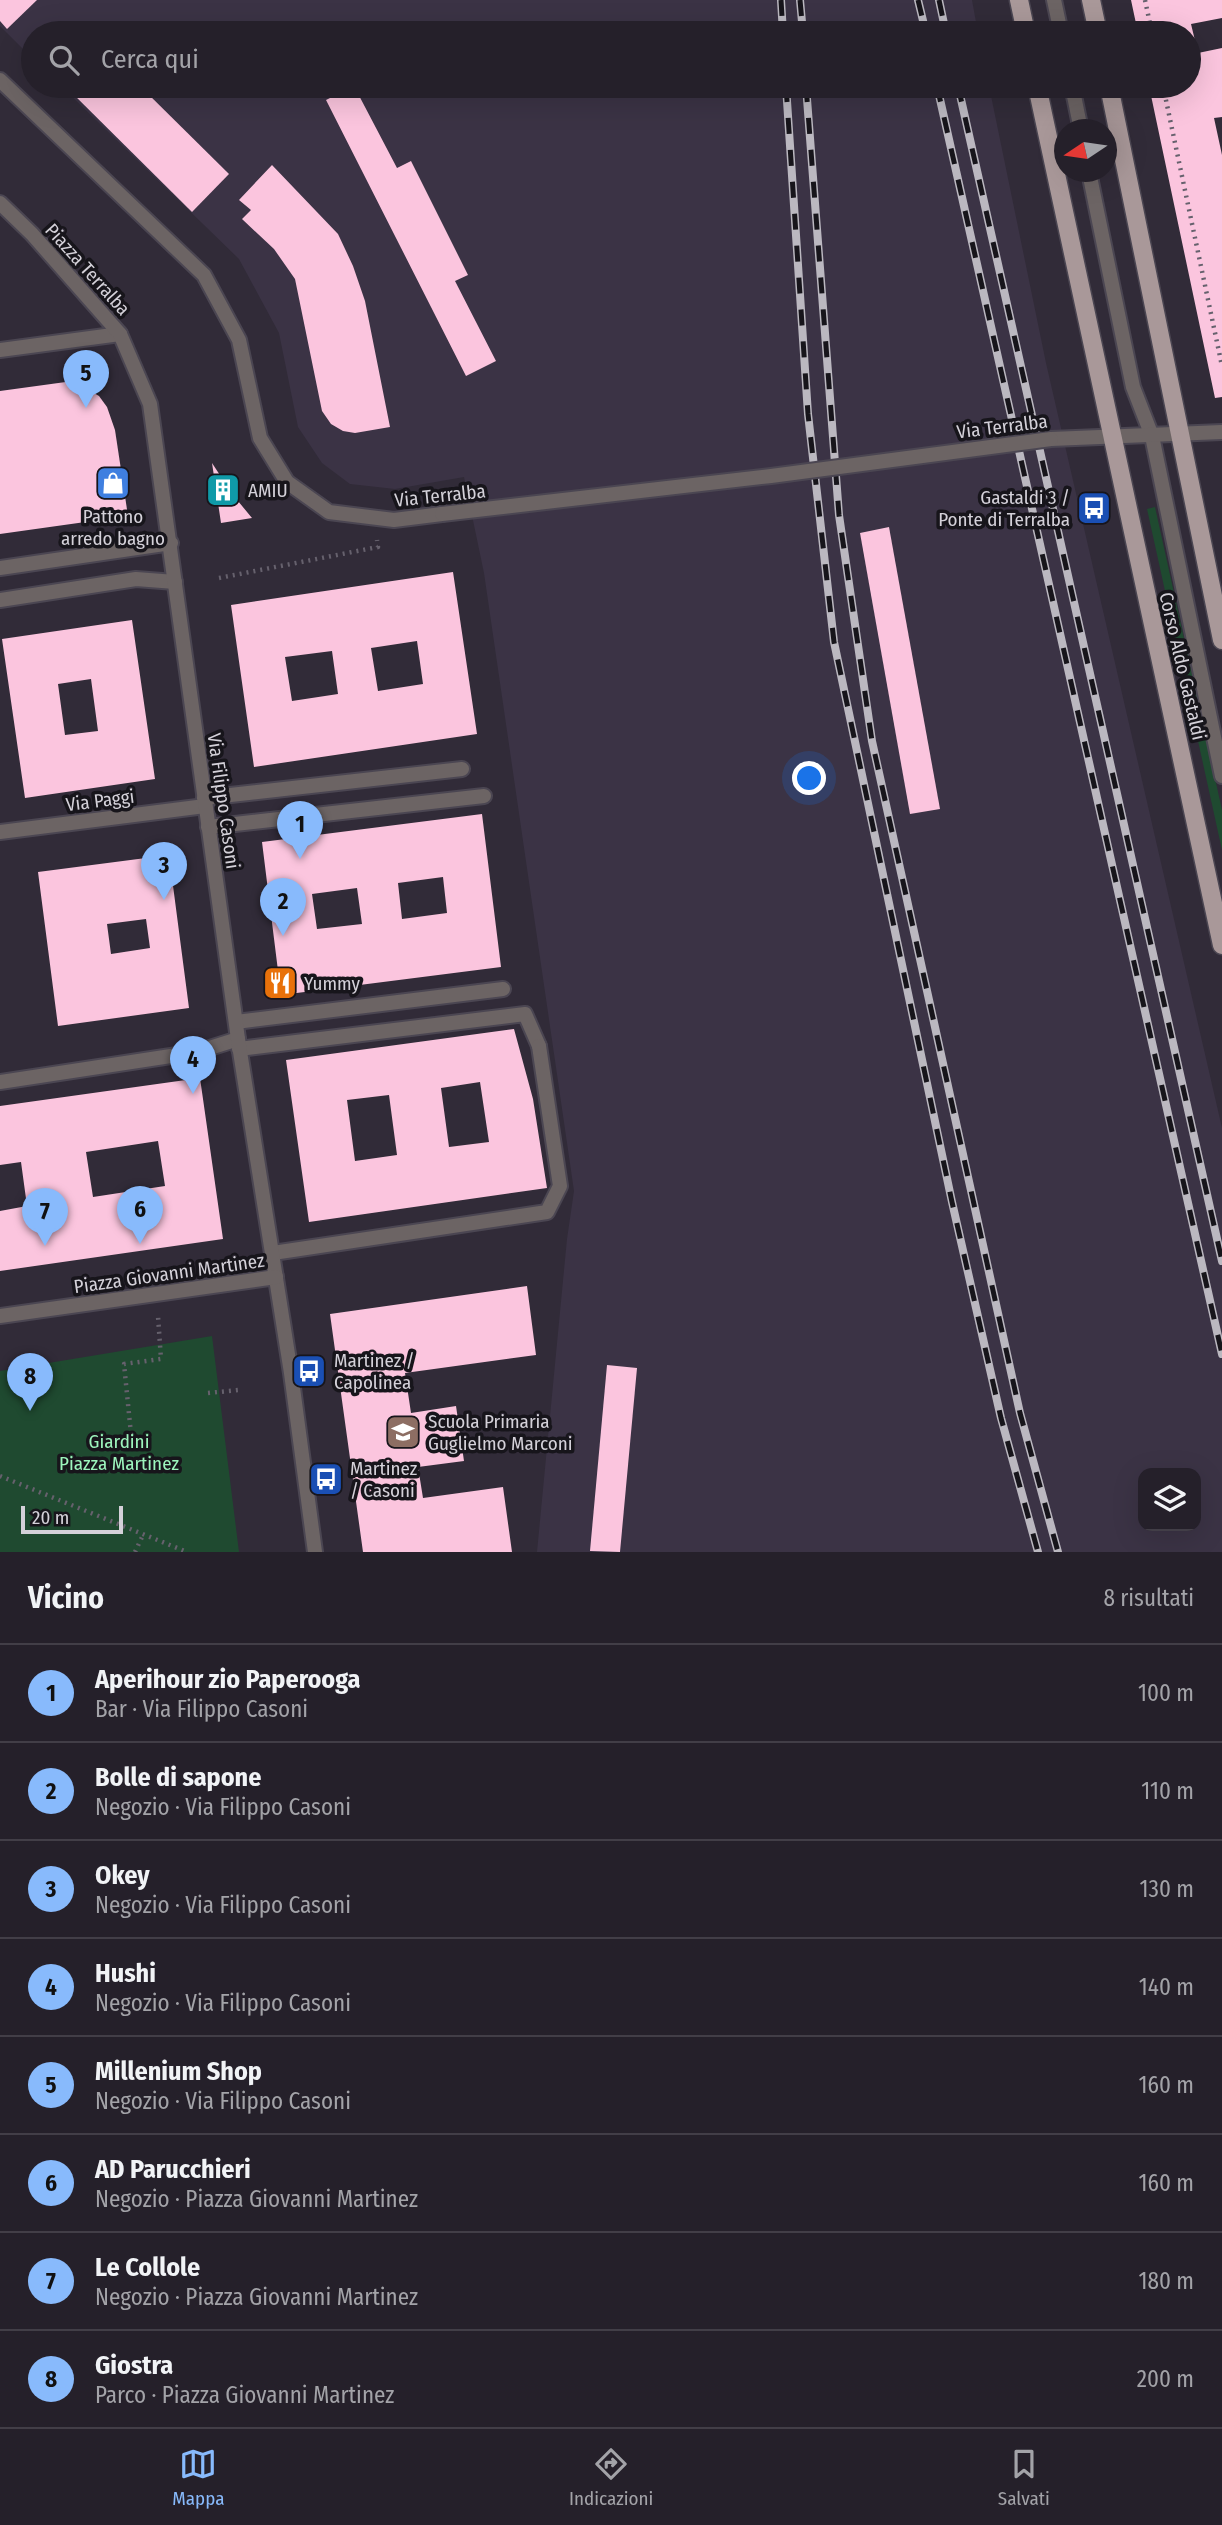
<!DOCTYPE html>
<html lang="it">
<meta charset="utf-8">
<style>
body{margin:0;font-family:"Fira Sans Condensed",sans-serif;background:#2d2832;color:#f1f3f6}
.controls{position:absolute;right:21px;bottom:21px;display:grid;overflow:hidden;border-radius:14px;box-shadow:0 7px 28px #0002}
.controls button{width:63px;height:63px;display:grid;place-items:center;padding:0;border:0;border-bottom:2px solid #423e47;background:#25202a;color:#f1f3f6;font:35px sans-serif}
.compass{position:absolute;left:1054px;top:119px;width:63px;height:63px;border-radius:50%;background:#25202a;box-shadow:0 7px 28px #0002;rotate:257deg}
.scale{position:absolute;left:21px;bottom:18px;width:102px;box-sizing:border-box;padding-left:7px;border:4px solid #d4d1d9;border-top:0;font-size:19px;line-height:24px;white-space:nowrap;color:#d4d1d9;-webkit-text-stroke:5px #17151b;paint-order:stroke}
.you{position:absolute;left:810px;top:779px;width:24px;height:24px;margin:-18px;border:5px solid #fff;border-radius:50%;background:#1a73e8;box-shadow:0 0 0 10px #1a73e833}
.badge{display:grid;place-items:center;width:46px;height:46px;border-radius:50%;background:#88bafc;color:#111;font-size:23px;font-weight:700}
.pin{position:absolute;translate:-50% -58px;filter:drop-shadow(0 2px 4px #0008)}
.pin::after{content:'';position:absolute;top:37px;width:24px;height:21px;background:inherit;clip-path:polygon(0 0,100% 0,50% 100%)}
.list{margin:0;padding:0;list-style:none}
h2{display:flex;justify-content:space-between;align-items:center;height:91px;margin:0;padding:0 28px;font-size:30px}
h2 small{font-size:23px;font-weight:400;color:#a3a3a8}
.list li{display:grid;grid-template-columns:46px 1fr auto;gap:21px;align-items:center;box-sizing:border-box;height:98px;padding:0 28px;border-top:2px solid #423e47}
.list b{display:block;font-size:26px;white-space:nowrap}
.list p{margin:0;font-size:23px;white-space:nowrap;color:#a3a3a8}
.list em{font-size:23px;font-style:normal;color:#a3a3a8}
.icon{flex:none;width:38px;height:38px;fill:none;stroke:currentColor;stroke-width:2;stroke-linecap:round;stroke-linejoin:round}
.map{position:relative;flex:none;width:1222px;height:1552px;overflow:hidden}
.search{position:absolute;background:#25202a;box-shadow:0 7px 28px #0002;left:21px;right:21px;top:21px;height:77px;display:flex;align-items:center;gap:18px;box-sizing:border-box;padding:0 24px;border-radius:38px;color:#a3a3a8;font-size:26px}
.sheet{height:875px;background:#25202a}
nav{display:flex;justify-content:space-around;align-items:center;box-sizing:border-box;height:98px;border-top:2px solid #423e47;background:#25202a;font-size:19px;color:#a3a3a8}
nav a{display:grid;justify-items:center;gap:4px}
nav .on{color:#88bafc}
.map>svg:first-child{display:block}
.built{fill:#3b3345;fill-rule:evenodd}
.green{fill:#1f4a30}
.building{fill:#fbc5de;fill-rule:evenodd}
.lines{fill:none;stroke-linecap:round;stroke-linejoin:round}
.service-casing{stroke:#4b4652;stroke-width:18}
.minor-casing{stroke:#4b4652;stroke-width:18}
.tertiary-casing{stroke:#4b4652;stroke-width:18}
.primary-casing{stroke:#4b4652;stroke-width:21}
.path{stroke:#66616d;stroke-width:4.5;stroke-dasharray:2 5;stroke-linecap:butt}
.service{stroke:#6c6464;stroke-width:14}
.minor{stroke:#6c6464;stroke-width:14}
.tertiary{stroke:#6c6464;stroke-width:14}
.primary{stroke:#a99899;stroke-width:18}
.rail-casing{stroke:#bbb8c0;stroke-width:8}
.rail{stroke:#17151b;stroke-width:5;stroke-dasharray:16;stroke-linecap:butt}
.tertiary-bridge-casing{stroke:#4b4652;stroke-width:18;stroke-linecap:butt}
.tertiary-bridge{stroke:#6c6464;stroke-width:14}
.labels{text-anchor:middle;stroke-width:7;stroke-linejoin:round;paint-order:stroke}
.street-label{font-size:19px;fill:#d4d1d9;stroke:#17151b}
.poi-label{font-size:19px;fill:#d4d1d9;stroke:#17151b;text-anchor:start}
.park-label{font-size:19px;fill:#9df5bd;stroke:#17151b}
</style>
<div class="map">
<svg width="1222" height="1552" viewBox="0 0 1222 1552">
<rect width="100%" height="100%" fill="#312b38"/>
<g class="built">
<polygon points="0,0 972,0 978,33 33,33 33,59 0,26"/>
<path d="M 61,86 L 989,86 L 1046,363 L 1222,1128 L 1222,1552 L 537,1552 L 567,1239 L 574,1191 L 484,573 L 464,477 L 395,489 L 350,484 L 322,463 L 298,427 L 279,333 L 239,259 ZM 1143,1473 L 1196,1473 L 1196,1526 L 1143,1526 Z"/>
</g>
<g class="green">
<polygon points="1155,507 1222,810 1222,850 1147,509"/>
<polygon points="212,1336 239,1552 0,1552 0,1371"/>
</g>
<g class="building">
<polygon points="0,0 37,0 7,29 0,21"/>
<polygon points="1131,0 1222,0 1222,18 1191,24 1198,53 1222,48 1222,117 1214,118 1222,155 1222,397 1215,398 1149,86 1189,86 1189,33 1138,33"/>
<polygon points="77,23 87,33 66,33"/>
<polygon points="65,86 140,86 229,174 192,212"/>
<polygon points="354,86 397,168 411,161 468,275 455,281 496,361 466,376 326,100"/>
<polygon points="272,165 338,234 353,266 365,301 390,427 355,433 343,431 331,424 322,411 295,279 274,249 242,219 251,210 239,200"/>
<polygon points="73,381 99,396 107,407 115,430 128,516 0,534 0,391"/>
<polygon points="212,463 233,495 252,518 221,523"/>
<polygon points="889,527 940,809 910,814 860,533"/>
<path d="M 453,572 L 477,734 L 254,767 L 231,605 ZM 417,641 L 423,684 L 378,691 L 371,648 ZM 332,651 L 338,694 L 292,701 L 285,657 Z"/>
<path d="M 132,620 L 155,779 L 25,798 L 2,639 ZM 91,679 L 98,731 L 65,735 L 58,684 Z"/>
<path d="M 482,814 L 501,967 L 281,995 L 262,842 ZM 443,877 L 447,913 L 402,919 L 398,883 ZM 357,888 L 362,924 L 317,929 L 312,894 Z"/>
<path d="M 169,855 L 189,1008 L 58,1026 L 38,872 ZM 146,919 L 150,948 L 111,954 L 107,924 Z"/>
<path d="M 514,1029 L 533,1099 L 547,1188 L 309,1222 L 286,1060 ZM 480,1082 L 489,1142 L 449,1147 L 441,1088 ZM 389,1095 L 397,1155 L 355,1161 L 347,1100 Z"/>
<path d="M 200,1078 L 223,1239 L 0,1271 L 0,1211 L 27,1206 L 21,1162 L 0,1165 L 0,1106 ZM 158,1141 L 165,1186 L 93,1197 L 86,1152 Z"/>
<polygon points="527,1286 536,1355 405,1373 411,1413 456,1406 464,1461 418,1467 423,1498 503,1487 512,1552 363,1552 330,1314"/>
<polygon points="607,1365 637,1368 620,1552 590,1551"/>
</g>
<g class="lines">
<g class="service-casing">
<g id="service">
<polyline points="1054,0 1061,33"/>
<polyline points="1072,86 1081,130"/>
<polyline points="1089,172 1133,387 1152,436 1222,776"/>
<polyline points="0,568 171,543"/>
<polyline points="0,600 136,579 175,582"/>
<polyline points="204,798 462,769"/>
<polyline points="208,827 484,796"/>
<polyline points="236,1022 503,989"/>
<polyline points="239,1049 525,1014 539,1046"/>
<polyline points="0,1082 197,1052 238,1039"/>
</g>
</g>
<g class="minor-casing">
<g id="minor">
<polyline points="0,350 120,334"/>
<polyline points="0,832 205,806"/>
<polyline points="273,1253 547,1212 560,1186 539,1046"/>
</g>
</g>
<g class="tertiary-casing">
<g id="tertiary">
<polyline points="0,80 204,275 239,340 260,438 287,482 329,512 394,520 442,514"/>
<polyline points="0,203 32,234 120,334 150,404 238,1039 291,1373 315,1552"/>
<polyline points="1051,439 1222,432"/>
<polyline points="0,1316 276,1277"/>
</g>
</g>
<g class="primary-casing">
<g id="primary">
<polyline points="1019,0 1026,33"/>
<polyline points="1091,0 1098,33"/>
<polyline points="1037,86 1222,945"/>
<polyline points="1109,86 1222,640"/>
</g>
</g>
<g class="path">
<polyline points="1145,0 1152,33"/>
<polyline points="1163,86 1222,366"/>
<polyline points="219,578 378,547 377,540"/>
<polyline points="208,1393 239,1390"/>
<polyline points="131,1434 124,1364 161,1359 158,1316"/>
<polyline points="0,1476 187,1552"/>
<polyline points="135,1552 143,1535"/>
</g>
<use href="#service" class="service"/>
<use href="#minor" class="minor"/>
<use href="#tertiary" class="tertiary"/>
<use href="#primary" class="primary"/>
<g class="rail-casing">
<g id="rail">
<polyline points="781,0 783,33"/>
<polyline points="800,0 803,33"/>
<polyline points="918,0 926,33"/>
<polyline points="939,0 946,33"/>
<polyline points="786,86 808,414 834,642 952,1202 1001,1418 1038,1552"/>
<polyline points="806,86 839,515 872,741 1020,1413 1058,1552"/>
<polyline points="937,86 1222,1354"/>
<polyline points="958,86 1222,1261"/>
</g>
</g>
<use href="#rail" class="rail"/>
<g class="tertiary-bridge-casing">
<polyline id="tertiary-bridge" points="442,514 771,476 1051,439"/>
</g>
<use href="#tertiary-bridge" class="tertiary-bridge"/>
</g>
<defs>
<g id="shop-square" transform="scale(1.75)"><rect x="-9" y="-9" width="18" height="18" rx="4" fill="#3f7fe0" stroke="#17151b"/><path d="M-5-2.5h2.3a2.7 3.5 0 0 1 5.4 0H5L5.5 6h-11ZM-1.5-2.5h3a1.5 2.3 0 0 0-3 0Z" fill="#fff"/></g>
<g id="building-square" transform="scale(1.75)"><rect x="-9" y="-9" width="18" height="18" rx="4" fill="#0f9aa8" stroke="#17151b"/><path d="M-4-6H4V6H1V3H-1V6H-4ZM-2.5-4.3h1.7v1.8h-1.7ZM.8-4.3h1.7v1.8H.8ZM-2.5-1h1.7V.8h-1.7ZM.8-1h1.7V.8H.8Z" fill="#fff"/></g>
<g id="bus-square" transform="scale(1.75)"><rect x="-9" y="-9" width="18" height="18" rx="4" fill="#1a4fb4" stroke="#17151b"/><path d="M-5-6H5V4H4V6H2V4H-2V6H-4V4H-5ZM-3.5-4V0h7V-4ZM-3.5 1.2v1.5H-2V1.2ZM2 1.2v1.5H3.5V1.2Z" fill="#fff"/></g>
<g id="restaurant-square" transform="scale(1.75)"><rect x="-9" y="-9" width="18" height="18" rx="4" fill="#e8710a" stroke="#17151b"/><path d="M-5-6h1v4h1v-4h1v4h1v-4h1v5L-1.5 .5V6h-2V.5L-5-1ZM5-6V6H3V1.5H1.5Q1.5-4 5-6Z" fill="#fff"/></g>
<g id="school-square" transform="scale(1.75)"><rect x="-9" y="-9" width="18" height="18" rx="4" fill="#8d6e63" stroke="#17151b"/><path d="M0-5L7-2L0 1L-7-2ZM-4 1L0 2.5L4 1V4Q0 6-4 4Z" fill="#fff"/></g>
</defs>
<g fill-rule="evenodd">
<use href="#shop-square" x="113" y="483"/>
<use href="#building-square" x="223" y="490"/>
<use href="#bus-square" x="1094" y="508"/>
<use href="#restaurant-square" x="280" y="983"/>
<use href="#bus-square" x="309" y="1371"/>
<use href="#school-square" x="403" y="1432"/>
<use href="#bus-square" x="326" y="1479"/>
</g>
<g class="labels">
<g class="street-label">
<text transform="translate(88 269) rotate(48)" y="7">Piazza Terralba</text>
<text transform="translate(1002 426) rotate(-7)" y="7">Via Terralba</text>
<text transform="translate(440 495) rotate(-6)" y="7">Via Terralba</text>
<text transform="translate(1183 666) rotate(77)" y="7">Corso Aldo Gastaldi</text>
<text transform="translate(100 800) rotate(-7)" y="7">Via Paggi</text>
<text transform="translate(224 801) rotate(82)" y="7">Via Filippo Casoni</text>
<text transform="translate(169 1273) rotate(-8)" y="7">Piazza Giovanni Martinez</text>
</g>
<g class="poi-label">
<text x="248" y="497">AMIU</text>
<text x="1070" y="504" text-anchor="end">Gastaldi 3 /<tspan x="1070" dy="22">Ponte di Terralba</tspan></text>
<text x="113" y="523" text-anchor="middle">Pattono<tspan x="113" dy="22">arredo bagno</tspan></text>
<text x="304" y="990">Yummy</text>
<text x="334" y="1367">Martinez /<tspan x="334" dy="22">Capolinea</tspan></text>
<text x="428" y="1428">Scuola Primaria<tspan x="428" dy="22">Guglielmo Marconi</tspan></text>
<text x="350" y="1475">Martinez<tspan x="350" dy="22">/ Casoni</tspan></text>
</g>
<g class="park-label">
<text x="119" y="1448">Giardini<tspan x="119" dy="22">Piazza Martinez</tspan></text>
</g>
</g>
</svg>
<div class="controls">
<button><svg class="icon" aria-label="layers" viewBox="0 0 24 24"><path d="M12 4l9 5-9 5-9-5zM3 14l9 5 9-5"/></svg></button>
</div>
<svg class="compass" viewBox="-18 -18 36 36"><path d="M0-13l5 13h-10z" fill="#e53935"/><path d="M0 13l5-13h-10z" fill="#a3a3a8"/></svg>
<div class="scale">20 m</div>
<div class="you"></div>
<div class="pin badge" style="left:300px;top:859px">1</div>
<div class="pin badge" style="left:283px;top:936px">2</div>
<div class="pin badge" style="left:164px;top:900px">3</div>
<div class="pin badge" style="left:193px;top:1094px">4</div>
<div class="pin badge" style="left:86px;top:408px">5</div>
<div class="pin badge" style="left:140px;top:1244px">6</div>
<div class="pin badge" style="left:45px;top:1246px">7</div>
<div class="pin badge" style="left:30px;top:1411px">8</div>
<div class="search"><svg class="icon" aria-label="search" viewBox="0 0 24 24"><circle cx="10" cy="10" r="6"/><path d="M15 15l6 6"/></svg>Cerca qui</div>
</div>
<section class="sheet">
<h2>Vicino<small>8 risultati</small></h2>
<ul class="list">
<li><span class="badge">1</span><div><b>Aperihour zio Paperooga</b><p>Bar · Via Filippo Casoni</p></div><em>100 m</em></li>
<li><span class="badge">2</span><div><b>Bolle di sapone</b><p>Negozio · Via Filippo Casoni</p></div><em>110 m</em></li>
<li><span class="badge">3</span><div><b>Okey</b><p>Negozio · Via Filippo Casoni</p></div><em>130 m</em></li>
<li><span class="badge">4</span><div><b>Hushi</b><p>Negozio · Via Filippo Casoni</p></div><em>140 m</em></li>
<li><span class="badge">5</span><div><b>Millenium Shop</b><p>Negozio · Via Filippo Casoni</p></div><em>160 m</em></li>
<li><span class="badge">6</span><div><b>AD Parucchieri</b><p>Negozio · Piazza Giovanni Martinez</p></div><em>160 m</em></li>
<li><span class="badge">7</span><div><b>Le Collole</b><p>Negozio · Piazza Giovanni Martinez</p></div><em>180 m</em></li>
<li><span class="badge">8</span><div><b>Giostra</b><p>Parco · Piazza Giovanni Martinez</p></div><em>200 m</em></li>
</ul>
</section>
<nav>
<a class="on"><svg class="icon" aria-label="map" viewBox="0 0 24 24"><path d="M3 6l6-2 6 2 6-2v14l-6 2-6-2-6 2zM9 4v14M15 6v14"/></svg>Mappa</a>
<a><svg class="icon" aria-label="directions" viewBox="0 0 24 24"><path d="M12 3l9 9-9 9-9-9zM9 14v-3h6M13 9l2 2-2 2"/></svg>Indicazioni</a>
<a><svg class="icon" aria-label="saved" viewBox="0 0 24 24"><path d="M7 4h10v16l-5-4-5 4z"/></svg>Salvati</a>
</nav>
